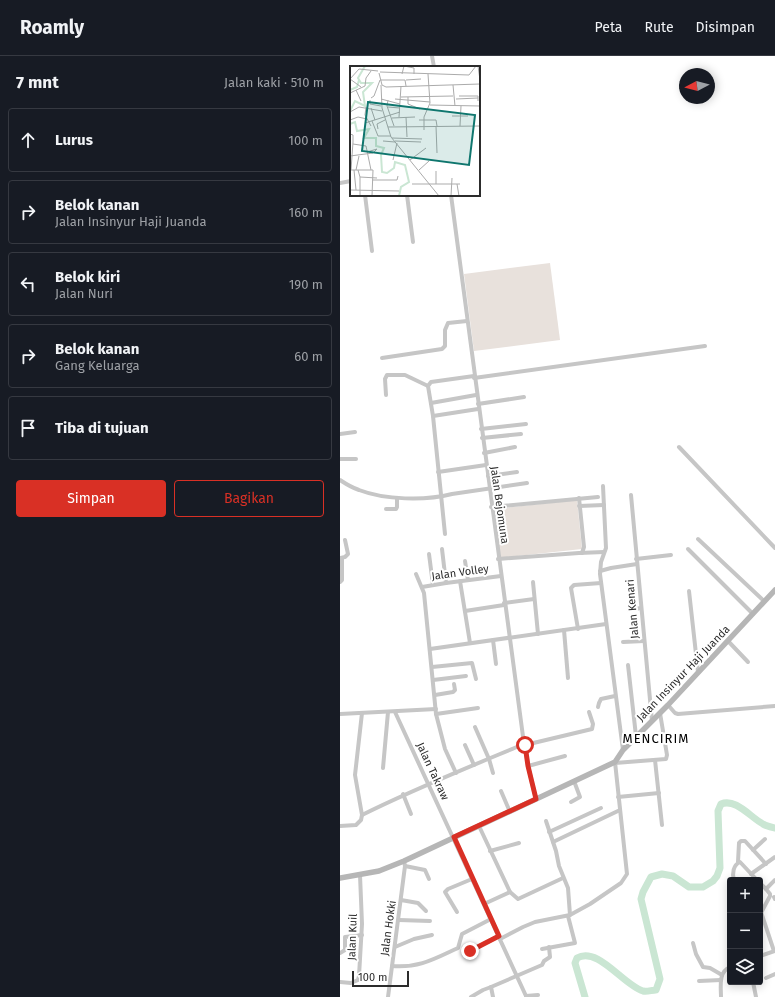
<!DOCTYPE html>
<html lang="id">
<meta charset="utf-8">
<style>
body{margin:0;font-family:"Fira Sans",sans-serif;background:#20242c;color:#f1f3f6}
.controls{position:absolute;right:12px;bottom:12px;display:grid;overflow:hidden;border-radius:4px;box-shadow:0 2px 10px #0003}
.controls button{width:36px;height:36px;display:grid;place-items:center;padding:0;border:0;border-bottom:1px solid #363941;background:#171b24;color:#f1f3f6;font:20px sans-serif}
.compass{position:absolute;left:339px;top:12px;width:36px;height:36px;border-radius:50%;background:#171b24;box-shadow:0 2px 10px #0003;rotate:263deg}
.scale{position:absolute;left:12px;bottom:10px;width:57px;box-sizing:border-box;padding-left:4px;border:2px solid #2c2c2c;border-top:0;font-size:11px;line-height:14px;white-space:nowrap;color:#2c2c2c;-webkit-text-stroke:3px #fff;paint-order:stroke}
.stop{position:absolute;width:12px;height:12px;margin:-9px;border:3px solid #d93025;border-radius:50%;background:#fff}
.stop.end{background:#d93025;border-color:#fff;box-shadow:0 1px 4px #0008}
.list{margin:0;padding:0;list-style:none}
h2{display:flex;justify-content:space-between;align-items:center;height:52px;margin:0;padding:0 16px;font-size:17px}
h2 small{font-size:13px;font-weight:400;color:#9ea1a6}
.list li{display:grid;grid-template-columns:26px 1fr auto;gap:12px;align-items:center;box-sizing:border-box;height:64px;margin:0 8px 8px;padding:0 8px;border:1px solid #363941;border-radius:4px}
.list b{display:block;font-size:15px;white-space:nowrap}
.list p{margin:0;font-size:13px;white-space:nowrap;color:#9ea1a6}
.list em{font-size:13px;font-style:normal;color:#9ea1a6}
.actions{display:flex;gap:8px;padding:12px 16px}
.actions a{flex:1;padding:9px 0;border:1px solid #d93025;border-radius:4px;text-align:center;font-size:14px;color:#d93025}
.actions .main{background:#d93025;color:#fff}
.icon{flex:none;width:22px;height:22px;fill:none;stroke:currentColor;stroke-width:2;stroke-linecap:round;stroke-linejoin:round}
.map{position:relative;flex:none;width:435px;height:941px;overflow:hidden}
header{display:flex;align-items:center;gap:24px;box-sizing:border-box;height:56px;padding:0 20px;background:#171b24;border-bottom:1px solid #363941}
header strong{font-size:19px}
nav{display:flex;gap:22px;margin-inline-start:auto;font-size:14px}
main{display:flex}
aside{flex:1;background:#171b24}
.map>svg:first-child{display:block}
.green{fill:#e8e1dc}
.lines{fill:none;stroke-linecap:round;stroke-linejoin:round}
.river{stroke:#cae6d3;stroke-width:7}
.street{stroke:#c6c6c6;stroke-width:4}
.secondary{stroke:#b6b6b6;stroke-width:5.5}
.route{stroke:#d93025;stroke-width:5}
.labels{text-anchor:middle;stroke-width:4;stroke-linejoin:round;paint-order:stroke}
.street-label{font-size:11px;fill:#2c2c2c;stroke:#fff}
.quarter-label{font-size:13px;letter-spacing:1px;fill:#000;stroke:#fff}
.inset-river{fill:none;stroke:#cae6d3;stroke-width:2}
.inset-road{fill:none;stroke:#ababab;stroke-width:1}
.view{fill:#0f766e;fill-opacity:0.15;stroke:#0f766e;stroke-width:2}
.inset-edge{fill:none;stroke:#2c2c2c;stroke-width:2}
</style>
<header>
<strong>Roamly</strong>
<nav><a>Peta</a><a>Rute</a><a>Disimpan</a></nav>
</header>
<main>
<aside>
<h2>7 mnt<small>Jalan kaki · 510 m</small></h2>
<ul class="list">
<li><svg class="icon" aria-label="ahead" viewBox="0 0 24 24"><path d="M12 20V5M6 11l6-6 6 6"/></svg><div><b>Lurus</b></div><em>100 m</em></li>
<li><svg class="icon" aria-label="right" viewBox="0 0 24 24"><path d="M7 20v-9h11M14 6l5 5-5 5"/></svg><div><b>Belok kanan</b><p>Jalan Insinyur Haji Juanda</p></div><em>160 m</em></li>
<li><svg class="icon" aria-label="left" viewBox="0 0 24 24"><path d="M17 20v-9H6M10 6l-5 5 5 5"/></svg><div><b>Belok kiri</b><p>Jalan Nuri</p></div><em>190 m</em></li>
<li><svg class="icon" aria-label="right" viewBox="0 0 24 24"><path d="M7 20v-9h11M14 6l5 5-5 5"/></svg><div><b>Belok kanan</b><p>Gang Keluarga</p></div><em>60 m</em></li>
<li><svg class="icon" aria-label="arrive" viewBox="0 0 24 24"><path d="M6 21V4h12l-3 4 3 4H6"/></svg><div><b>Tiba di tujuan</b></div></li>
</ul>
<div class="actions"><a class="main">Simpan</a><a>Bagikan</a></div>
</aside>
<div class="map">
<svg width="435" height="941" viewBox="0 0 435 941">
<rect width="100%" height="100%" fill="#fff"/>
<g class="green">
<polygon points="210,207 220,284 134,295 124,218"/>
<polygon points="237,444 242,493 160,502 155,453"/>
</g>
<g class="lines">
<path class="river" d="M 245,941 L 235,907 L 237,902 C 258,890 283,929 303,935 C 307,936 312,934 316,934 L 320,923 L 301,843 L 303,836 L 311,821 L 322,818 L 333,820 L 349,831 L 363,831 L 373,825 L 377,820 L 380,812 L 378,755 L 381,748 C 396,742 410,761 423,768 C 426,770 431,771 435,772"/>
<g class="street">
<polyline points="92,0 94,11"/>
<polyline points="0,127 11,125"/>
<polyline points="25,139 32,195"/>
<polyline points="67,139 73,186"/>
<polyline points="111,139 184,688 185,689 188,710 196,743"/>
<polyline points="42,302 102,293 105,290 105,274 108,267 127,265"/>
<polyline points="134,322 365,290"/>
<polyline points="46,339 45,323 47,319 65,319 88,330"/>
<polyline points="91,347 136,339"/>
<polyline points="138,348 184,341"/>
<polyline points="93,360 138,353"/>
<polyline points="141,373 186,368"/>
<polyline points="0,378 15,376"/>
<polyline points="142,382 181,378"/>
<polyline points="339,391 435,492"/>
<polyline points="144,397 175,391"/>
<polyline points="0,403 16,403"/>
<polyline points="98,416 146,409"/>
<polyline points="148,420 177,416"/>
<path d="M 0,424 C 6,428 13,432 19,434 C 45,444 85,445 112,438 L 187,427"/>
<polyline points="263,430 266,492 261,506 260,518 283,694"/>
<polyline points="291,439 312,665"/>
<polyline points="239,442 244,491 242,497"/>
<polyline points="239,450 264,449"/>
<polyline points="151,451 258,441"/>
<polyline points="46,453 56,453 57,451 57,442"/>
<polyline points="105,478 93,360 88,330 91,326 134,320"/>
<polyline points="358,483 424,545"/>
<polyline points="102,493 106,527"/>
<polyline points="348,493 413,558"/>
<polyline points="89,498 93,529"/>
<polyline points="0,502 5,501 8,498 5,484"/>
<polyline points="158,503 239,497 264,496"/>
<polyline points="296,503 331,499"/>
<polyline points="125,505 128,524"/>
<polyline points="260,515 271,512 297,508"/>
<polyline points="76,518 84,537 96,658 105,693 116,717"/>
<polyline points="120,525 130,587"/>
<polyline points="0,526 2,524 2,502"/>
<polyline points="193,526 198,578"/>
<polyline points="82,531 106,527 161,520"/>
<polyline points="349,535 358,616"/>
<polyline points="164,547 194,543"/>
<polyline points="289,554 301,552"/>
<polyline points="125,555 164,549"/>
<polyline points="238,573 231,532 234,529 261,527"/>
<polyline points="224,574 228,622"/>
<polyline points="153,584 156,608"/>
<polyline points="388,585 408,606"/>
<polyline points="283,586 304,585"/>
<polyline points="90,593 266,568"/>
<polyline points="288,609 296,680"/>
<polyline points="92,611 132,607 136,623"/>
<polyline points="93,624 126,620"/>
<polyline points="95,639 113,636 115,634 114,628"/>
<polyline points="328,649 335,657 338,658 435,650"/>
<polyline points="258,651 259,647 261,643 275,640"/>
<polyline points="55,656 186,940"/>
<polyline points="0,658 96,653"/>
<polyline points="96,658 138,652"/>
<polyline points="135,671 149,703 153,717"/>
<polyline points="125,689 134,709"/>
<polyline points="185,689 252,673 253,668 249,656"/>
<polyline points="315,704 322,769"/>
<polyline points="275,707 326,703 327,699 320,657"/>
<polyline points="188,710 225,700"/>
<polyline points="43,712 48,656"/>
<polyline points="161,735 170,756"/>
<polyline points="63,738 71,758"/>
<polyline points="278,741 319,737"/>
<polyline points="231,746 240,741 234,725"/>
<path d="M 22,759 C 74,733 129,711 184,688"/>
<polyline points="206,765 216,795 219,810 228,832 230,859"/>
<polyline points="0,770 16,769 21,764 22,759 15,719 22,657"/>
<polyline points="139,770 170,836 178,843 223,822"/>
<polyline points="209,776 261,752"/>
<polyline points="213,786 280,754"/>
<polyline points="413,794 425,783"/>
<polyline points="150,795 179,787"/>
<polyline points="398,806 399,787 401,785 405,785 426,808"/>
<polyline points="65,810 85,814 89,823"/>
<polyline points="411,818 435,801"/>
<path d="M 394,824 C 392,818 393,809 400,806 L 417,824"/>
<polyline points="420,827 426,833"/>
<polyline points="434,841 435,843"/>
<polyline points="61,844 78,847 86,855"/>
<polyline points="144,848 170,836"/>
<polyline points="420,853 434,895"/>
<polyline points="422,855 430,840 430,838 426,833 435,824"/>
<polyline points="117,856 105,836 108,833 132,823"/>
<polyline points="59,864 90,865"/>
<polyline points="389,879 390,880"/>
<polyline points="160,883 183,871 195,866 230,859 250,848 281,827 287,818 275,706"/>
<polyline points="353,887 356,898 363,911 370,912 382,919"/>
<polyline points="55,891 74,883 92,879"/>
<polyline points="202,893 235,887 228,860"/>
<polyline points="130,895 159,880"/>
<polyline points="0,897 5,894 5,881 22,879"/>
<polyline points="420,900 435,895"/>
<path d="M 52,910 C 80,912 94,903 118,892 L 122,878 L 151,863"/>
<polyline points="426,922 435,918"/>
<polyline points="359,925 381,924"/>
<polyline points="0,926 11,927 18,924 19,920 22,868 20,819"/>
<polyline points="413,926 416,941"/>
<polyline points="151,931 153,941"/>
<polyline points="186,940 198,939"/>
<polyline points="48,941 65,810 64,805"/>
<polyline points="131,941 143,934 151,931 202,909 204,905 210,901 209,891"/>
<path d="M 381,941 C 381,931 378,916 390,911"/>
</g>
<polyline class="secondary" points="0,822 39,815 64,805 275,706 283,694 328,649 435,534"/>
</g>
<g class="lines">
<polyline class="route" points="130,895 159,880 114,781 196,743 188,710 185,689"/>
</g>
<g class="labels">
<g class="street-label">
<text transform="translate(160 449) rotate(82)" y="4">Jalan Bejomuna</text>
<text transform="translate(120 516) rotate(-8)" y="4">Jalan Volley</text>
<text transform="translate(292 553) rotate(-95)" y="4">Jalan Kenari</text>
<text transform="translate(343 617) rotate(-46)" y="4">Jalan Insinyur Haji Juanda</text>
<text transform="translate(93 715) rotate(65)" y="4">Jalan Takraw</text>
<text transform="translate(48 872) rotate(-82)" y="4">Jalan Hokki</text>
<text transform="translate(12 881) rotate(-88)" y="4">Jalan Kuil</text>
</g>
<g class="quarter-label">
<text x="316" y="687">MENCIRIM</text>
</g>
</g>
<g transform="translate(10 10)">
<rect width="130" height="130" fill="#fff"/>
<path class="inset-river" d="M 0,24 L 7,21 L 9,14M 0,45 L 5,35 L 15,40 L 13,26 L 22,17 L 11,17 L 8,12 L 15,0M 0,58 L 5,56 L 7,65 L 19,63 L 14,72 L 26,72 L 26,80 L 34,82 L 31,89 L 32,106 L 37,107 L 44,102 L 45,96 L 55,99 L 59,116 L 51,121 L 49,130"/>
<path class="inset-road" d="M 128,0 L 130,14M 30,6 L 119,9 L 126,0M 29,7 L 32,19 L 36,21 L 130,18M 52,8 L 54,0 L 64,2 L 64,8M 0,13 L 11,21M 0,13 L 9,3 L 28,5M 56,14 L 71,13M 31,19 L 32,42 L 41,71 L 89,130M 103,19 L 105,40M 6,24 L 11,35M 0,27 L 15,20 L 16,12 L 21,5M 109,30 L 128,30 L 128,35M 51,31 L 103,30M 58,31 L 58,38 L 70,43M 21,32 L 24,30 L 30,14 L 55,14 L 56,20M 31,33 L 50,38M 45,33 L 80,36M 106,33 L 128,32M 20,34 L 20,38 L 31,40M 38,34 L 37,40 L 44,60M 80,39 L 130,40M 16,41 L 15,49 L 21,60M 38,41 L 50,42M 21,42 L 25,54M 0,46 L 9,41 L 32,45M 102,50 L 118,50M 49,51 L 51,20M 56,51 L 57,71M 42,52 L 65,51M 0,54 L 8,51 L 17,53M 69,54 L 86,54 L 87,60M 22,55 L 28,70 L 41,70M 15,57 L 50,46M 86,60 L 87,87M 110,60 L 111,40M 38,61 L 130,60M 28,63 L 27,58 L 35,54M 74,64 L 74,51 L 80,37 L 78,8M 0,68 L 3,69 L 3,76 L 1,104M 42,72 L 72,73M 33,75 L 45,76M 45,75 L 71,76M 3,78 L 16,80 L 21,104M 17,86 L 27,83 L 24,86M 0,90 L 23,87M 43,94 L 47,77M 60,94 L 76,82M 0,104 L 23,104 L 22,130M 4,104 L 6,124M 6,104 L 9,90M 8,104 L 10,111 L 27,112M 69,104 L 79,95M 86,105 L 86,118M 22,114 L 47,114 L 48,110M 62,118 L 110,118M 107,118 L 109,130M 0,124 L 49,125M 10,130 L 10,111M 101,130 L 102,112"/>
<path class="view" d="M 18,36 L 125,49 L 119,99 L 12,85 Z"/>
<rect width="130" height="130" class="inset-edge"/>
</g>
</svg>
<div class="controls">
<button>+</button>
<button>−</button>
<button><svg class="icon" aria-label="layers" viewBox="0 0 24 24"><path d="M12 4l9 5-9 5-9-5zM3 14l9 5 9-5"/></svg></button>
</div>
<svg class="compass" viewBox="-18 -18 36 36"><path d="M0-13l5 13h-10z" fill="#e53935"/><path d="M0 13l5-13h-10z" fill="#9ea1a6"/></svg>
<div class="scale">100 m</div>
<div class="stop" style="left:185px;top:689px"></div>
<div class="stop end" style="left:130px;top:895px"></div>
</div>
</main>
